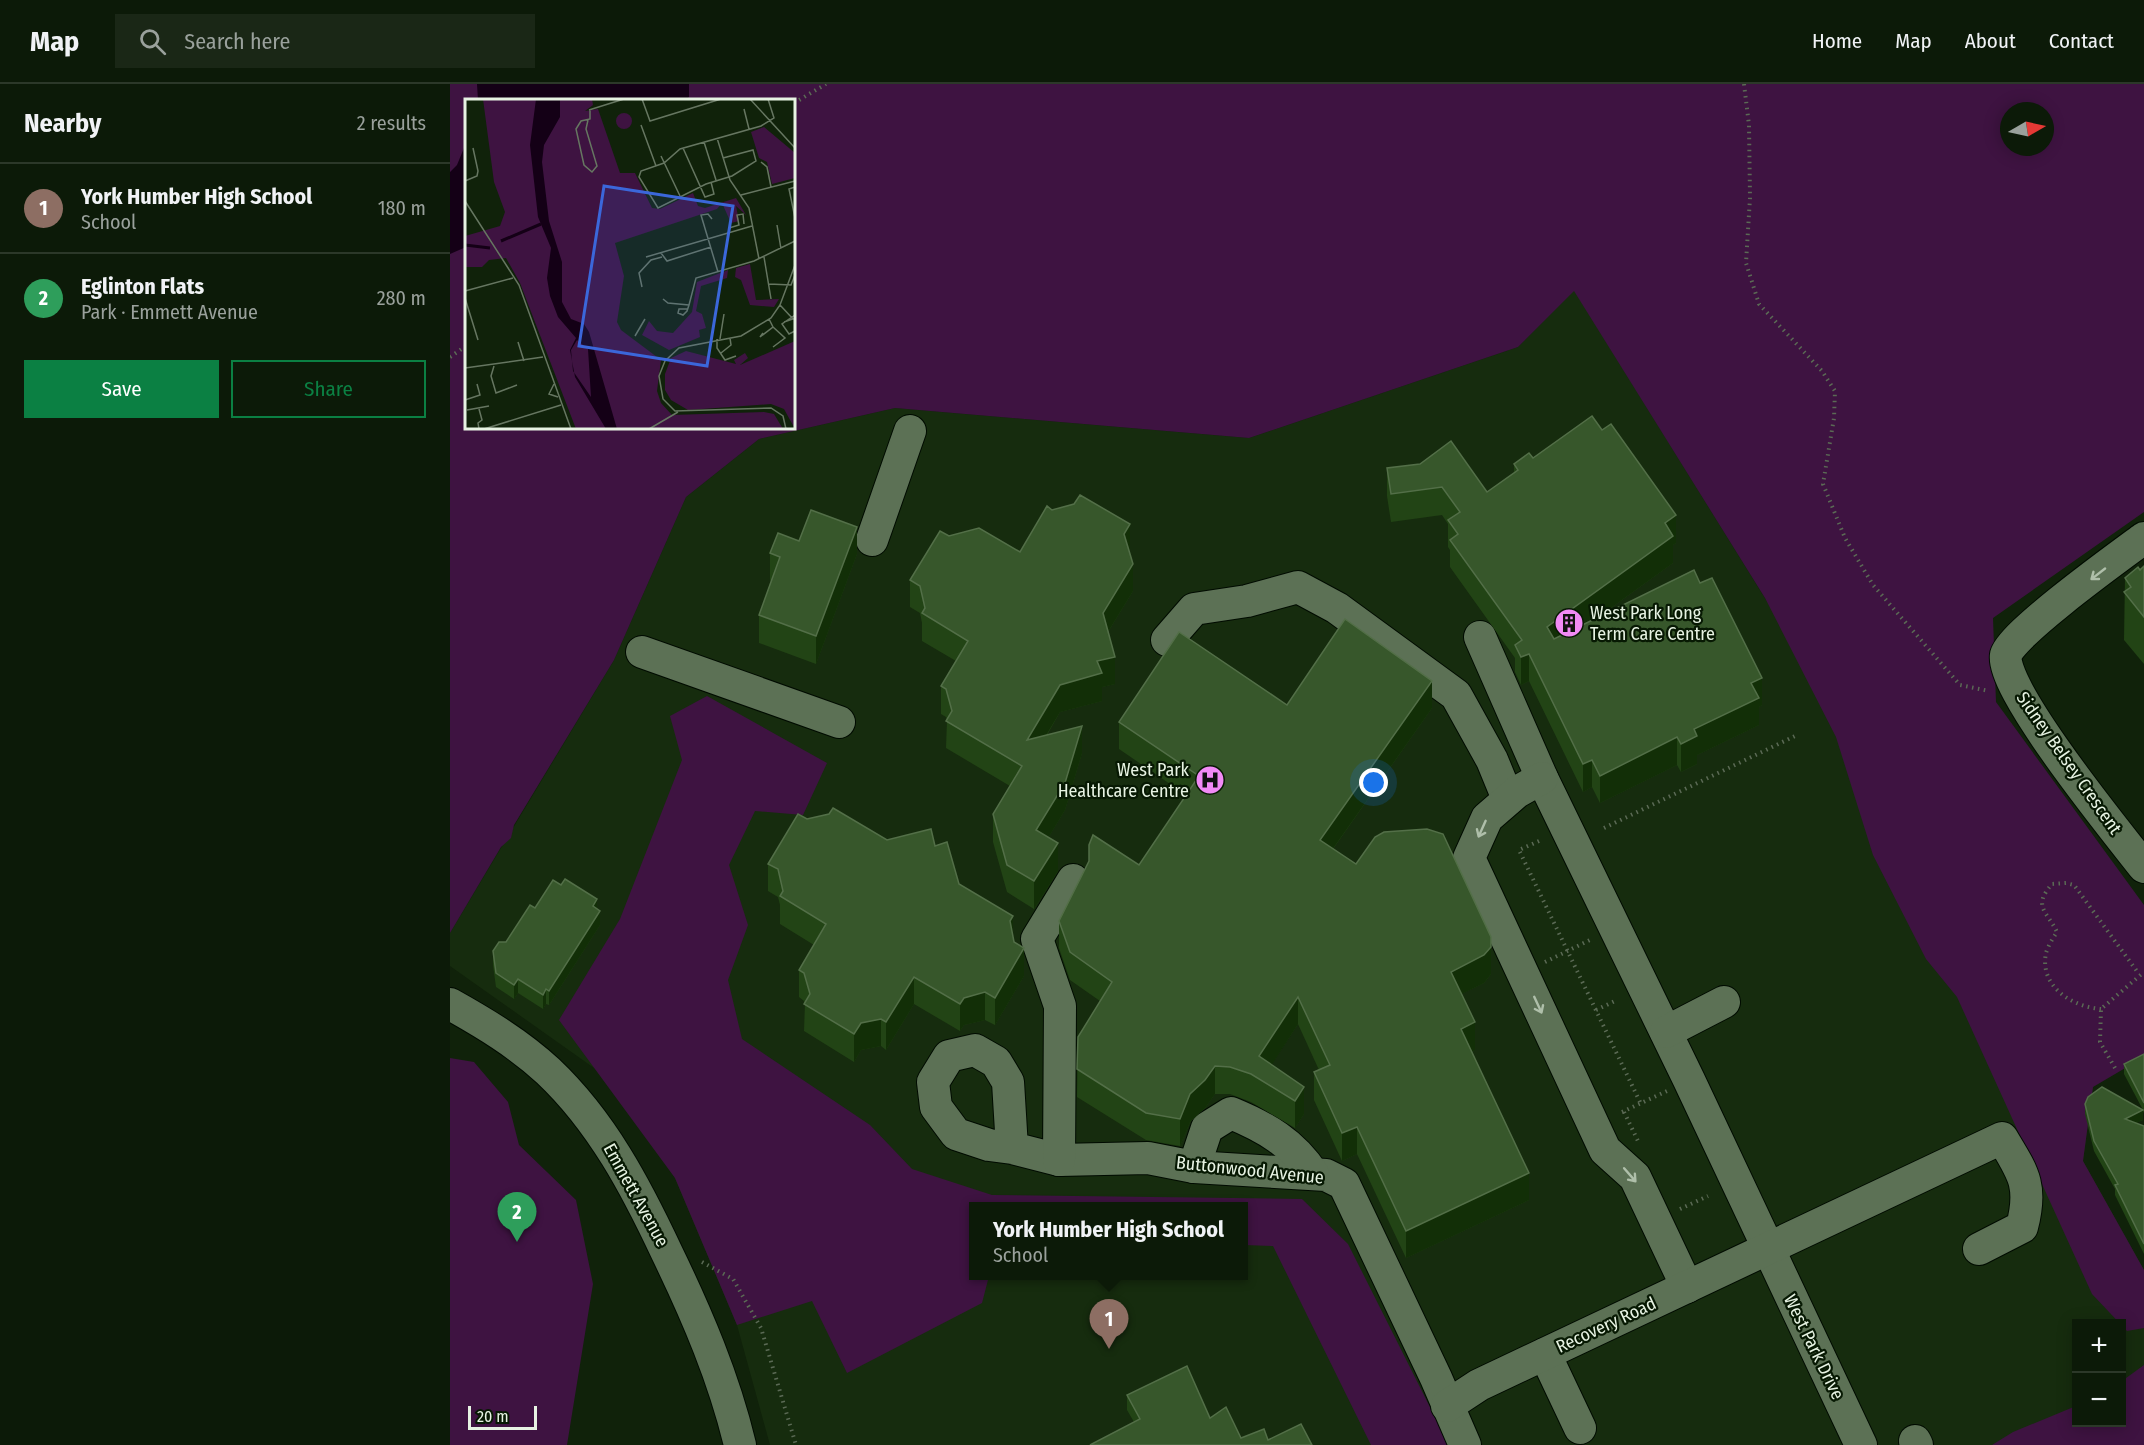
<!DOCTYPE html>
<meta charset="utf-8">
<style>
body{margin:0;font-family:"Fira Sans Condensed",sans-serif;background:#1a2716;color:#f1f3f6}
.controls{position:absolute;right:18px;bottom:18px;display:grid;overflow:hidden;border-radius:0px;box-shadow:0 3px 15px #0003}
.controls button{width:54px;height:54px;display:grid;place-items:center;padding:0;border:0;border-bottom:2px solid #2c3829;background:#0c1a08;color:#f1f3f6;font:30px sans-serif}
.compass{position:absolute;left:1550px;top:18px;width:54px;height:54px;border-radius:50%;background:#0c1a08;box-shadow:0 3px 15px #0003;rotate:81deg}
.scale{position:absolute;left:18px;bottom:15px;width:69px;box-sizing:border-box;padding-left:6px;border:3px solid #e7f3e3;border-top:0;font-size:16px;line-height:21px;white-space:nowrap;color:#e7f3e3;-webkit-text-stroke:4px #071903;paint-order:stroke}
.you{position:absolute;left:924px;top:699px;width:21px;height:21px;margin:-15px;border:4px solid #fff;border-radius:50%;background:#1a73e8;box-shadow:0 0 0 9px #1a73e833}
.badge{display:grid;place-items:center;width:39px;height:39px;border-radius:50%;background:#0b8043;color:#fff;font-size:20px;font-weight:700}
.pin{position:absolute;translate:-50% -50px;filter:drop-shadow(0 2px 3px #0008)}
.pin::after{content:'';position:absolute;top:32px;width:21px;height:18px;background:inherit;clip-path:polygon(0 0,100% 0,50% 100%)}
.popup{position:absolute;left:519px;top:1118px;width:279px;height:78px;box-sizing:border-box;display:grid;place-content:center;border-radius:0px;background:#0c1a08;filter:drop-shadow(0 2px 4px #0005);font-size:20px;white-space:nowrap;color:#9aa19c}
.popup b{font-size:22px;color:#f1f3f6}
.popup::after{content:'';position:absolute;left:50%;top:100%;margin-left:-12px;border:12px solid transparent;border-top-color:#0c1a08}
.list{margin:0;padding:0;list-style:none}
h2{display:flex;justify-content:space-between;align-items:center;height:78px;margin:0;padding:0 24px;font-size:26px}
h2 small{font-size:20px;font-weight:400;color:#9aa19c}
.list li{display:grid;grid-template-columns:39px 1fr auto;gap:18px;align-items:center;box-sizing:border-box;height:90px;padding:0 24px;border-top:2px solid #2c3829}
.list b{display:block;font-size:22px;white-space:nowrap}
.list p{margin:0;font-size:20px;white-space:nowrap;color:#9aa19c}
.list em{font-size:20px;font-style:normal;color:#9aa19c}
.actions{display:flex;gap:12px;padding:18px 24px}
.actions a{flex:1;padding:14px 0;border:2px solid #0b8043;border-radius:0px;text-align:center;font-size:21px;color:#0b8043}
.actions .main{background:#0b8043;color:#fff}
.icon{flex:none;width:33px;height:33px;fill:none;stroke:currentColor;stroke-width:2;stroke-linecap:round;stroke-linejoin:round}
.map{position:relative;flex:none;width:1694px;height:1361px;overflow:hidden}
header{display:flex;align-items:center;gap:36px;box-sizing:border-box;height:84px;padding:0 30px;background:#0c1a08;border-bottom:2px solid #2c3829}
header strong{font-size:28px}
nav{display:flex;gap:33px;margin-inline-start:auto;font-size:21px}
.search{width:420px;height:54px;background:#1a2716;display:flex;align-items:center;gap:15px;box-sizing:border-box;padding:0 21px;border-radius:0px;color:#9aa19c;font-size:22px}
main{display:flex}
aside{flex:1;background:#0c1a08}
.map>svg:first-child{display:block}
.built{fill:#162c0e;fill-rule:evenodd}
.green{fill:#3e1341;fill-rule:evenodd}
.water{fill:#140016}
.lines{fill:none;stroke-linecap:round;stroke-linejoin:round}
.minor-casing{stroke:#000b00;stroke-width:34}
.path{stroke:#5b6a55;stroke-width:4;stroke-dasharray:1.5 4.5;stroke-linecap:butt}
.minor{stroke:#5c7155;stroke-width:32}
.wall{fill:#224415}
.shaded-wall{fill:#122f07}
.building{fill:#37572b;stroke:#536f48;stroke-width:1.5}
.oneway{stroke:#afbfaa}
.labels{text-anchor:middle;stroke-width:4.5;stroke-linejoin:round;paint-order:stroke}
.poi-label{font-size:18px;fill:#e7f3e3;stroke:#071903;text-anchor:start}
.street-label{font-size:18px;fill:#e7f3e3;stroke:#071903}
.inset-river{fill:none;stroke:#140016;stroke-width:3}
.inset-road{fill:none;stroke:#667661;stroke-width:1.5}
.view{fill:#3b67da;fill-opacity:0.15;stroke:#3b67da;stroke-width:3}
.inset-edge{fill:none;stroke:#e7f3e3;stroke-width:3}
</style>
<header>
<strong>Map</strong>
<div class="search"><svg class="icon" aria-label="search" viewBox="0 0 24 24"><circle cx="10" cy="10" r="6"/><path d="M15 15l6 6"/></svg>Search here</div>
<nav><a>Home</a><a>Map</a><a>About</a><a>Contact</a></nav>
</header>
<main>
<aside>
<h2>Nearby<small>2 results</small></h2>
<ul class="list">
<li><span class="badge" style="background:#8d6e63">1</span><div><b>York Humber High School</b><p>School</p></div><em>180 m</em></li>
<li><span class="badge" style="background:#2e9e5b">2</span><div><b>Eglinton Flats</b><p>Park · Emmett Avenue</p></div><em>280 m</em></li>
</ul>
<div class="actions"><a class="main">Save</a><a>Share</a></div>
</aside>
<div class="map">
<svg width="1694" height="1361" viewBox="0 0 1694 1361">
<rect width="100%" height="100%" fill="#10220a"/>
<path class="built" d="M 1124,206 L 1502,816 L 1643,1003 L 1633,1077 L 1694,1186 L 1694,1361 L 320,1361 L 287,1241 L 225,1094 L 161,996 L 0,882 L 0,849 L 164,576 L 236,413 L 309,355 L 445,324 L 799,354 L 1068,263 ZM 524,1122 L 794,1122 L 794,1192 L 524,1192 ZM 1626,1240 L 1672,1240 L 1672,1338 L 1626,1338 Z"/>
<g class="green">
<path d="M 0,0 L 1694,0 L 1694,428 L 1543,534 L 1546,618 L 1694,821 L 1694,973 L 1643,1003 L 1633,1077 L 1694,1186 L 1694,1244 L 1677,1247 L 1642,1210 L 1507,913 L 1476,875 L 1423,771 L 1386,653 L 1315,514 L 1124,207 L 1068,263 L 799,354 L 445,324 L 309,355 L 236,413 L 164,576 L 64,741 L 61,754 L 51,763 L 0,849 ZM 16,16 L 344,16 L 344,344 L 16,344 ZM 1559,27 L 1595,27 L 1595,63 L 1559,63 Z"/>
<polygon points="257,612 377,679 353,731 305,727 279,781 298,841 278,896 292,955 420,1041 462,1085 542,1111 852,1115 898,1160 999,1361 921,1361 823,1162 794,1161 794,1122 524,1122 524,1192 539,1192 532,1219 397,1289 362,1217 287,1241 225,1094 109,936 170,835 232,676 220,632"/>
<polygon points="0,974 24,978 58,1018 69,1061 126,1116 143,1200 117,1361 0,1361"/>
<polygon points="1694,1281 1694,1361 1542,1361 1563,1348 1626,1322 1626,1338 1672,1338 1672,1297"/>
</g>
<g class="water">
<polygon points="27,0 239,0 239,13 236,16 28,16"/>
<polygon points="16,59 16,163 0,170 0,88 7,81"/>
</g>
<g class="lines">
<g class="minor-casing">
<g id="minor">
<path d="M 1694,454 C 1671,471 1561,550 1556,571 C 1549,604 1669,751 1694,783"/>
<polyline points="422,456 460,347"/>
<polyline points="1030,553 1092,694 1239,996 1411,1361"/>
<polyline points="717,556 744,525 797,517 848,503 887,524 1006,611 1042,676 1058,715"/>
<polyline points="192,568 389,638"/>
<polyline points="1092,694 1067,708 1037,734 1019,774 1155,1066 1185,1093 1237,1203"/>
<path d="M 0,920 C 34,939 69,960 98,987 C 152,1038 186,1103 217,1169 C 247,1231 274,1294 290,1361"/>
<polyline points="1216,948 1274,918"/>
<polyline points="562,1064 558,998 546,978 525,966 499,972 483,998 486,1023 506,1050 539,1061 562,1064 609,1076 698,1074 744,1083 876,1091 894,1100 986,1294 1015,1361"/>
<polyline points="609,1076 610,922 587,855 623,796"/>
<path d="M 744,1083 L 757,1044 L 781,1029 C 815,1043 843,1059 863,1090"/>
<polyline points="1095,1270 1130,1344"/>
<path d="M 997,1322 L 1029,1301 L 1552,1054 C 1573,1089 1583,1101 1572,1143 L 1529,1165"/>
<polyline points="1465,1357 1467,1361"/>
</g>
</g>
<g class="path">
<polyline points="1294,0 1299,41 1300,114 1296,179 1309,220 1372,287 1385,307 1384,334 1373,400 1395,454 1423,501 1510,601 1539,607"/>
<polyline points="344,19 376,0"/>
<polyline points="0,273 16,262"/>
<polyline points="1154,744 1345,652"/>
<polyline points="1089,757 1069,766 1191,1020"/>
<polyline points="1095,878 1142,855"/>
<path d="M 1651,925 C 1623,923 1589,903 1596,869 C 1598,862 1603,854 1607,848 C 1597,827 1582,823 1602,800 L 1616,799 L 1624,801 L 1689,890"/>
<polyline points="1146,926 1165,917"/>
<polyline points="1665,984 1650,958 1651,925 1694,888"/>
<polyline points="1172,1028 1217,1007"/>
<polyline points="1174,1028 1188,1057"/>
<polyline points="1230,1125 1258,1112"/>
<polyline points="252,1178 283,1195 311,1244 346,1361"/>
</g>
<use href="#minor" class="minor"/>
</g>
<g class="wall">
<polygon points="1083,374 1226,459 1223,461 1223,479 1147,534 1312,621 1309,623 1309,641 1247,671 1247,680 1231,688 1227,681 1150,719 1142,703 1133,708 1079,597 1071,601 1065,588 1065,574 1000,483 1000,466 998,463 998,440 992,431 941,438 937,412 937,384 1037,408 1064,389 1064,380"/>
<polygon points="499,452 570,468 680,467 680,469 683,507 658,548 665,600 652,603 652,617 610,628 597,651 632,669 615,726 598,754 608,787 584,825 557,808 543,758 543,730 560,702 496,664 497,636 496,633 491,630 491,602 506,577 472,557 472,539 470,529 460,523 460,496"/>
<polygon points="349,457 407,470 366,580 309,559 309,531 321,497 320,496 320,469"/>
<polygon points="1694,482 1694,580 1674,556 1675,494"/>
<polygon points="837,621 982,624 883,765 1041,890 1034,899 1011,910 1025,966 1022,967 1079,1116 956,1174 907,1070 892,1077 864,1016 864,988 869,986 848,940 821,981 854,1030 845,1044 801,1018 780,1010 765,1010 755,1024 740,1038 730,1062 696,1056 627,1013 628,953 650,917 620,896 609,864 609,837 689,781 736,711 669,665 669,638"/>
<polygon points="357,735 437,756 485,762 509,800 563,852 574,892 545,941 535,936 514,941 510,947 464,920 436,966 431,962 411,966 404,978 354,947 355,919 354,917 349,913 349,886 364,861 330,840 330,821 328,813 318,807 318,780"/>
<polygon points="147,825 150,841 99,921 96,920 93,925 68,909 64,915 46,903 43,881 43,867 56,858"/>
<polygon points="1694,970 1694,1029 1693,1027 1693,1036 1686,1039 1694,1042 1694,1170 1665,1111 1665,1105 1644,1067 1635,1030 1635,1020 1693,1026 1674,990 1674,980"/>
<polygon points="677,1311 760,1334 791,1354 818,1356 862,1361 640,1361 684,1338 677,1326"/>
</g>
<g class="shaded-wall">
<polygon points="1226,431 1226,459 1223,461 1223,479 1097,570 1097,543 1215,439"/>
<polygon points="680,440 680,467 674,478 674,450"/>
<polygon points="407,443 407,470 366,580 366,552"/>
<polygon points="683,480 683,507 653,556 653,529"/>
<polygon points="1079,570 1079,597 1071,601 1071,573"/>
<polygon points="665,573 665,600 652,603 652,617 610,628 577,683 577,656 610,601 647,577"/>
<polygon points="1312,594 1312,621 1309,623 1309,641 1247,671 1247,680 1231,688 1231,660 1244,645 1301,599"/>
<polygon points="982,597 982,624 870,783 870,756"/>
<polygon points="632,642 632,669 615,726 586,774 586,746"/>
<polygon points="1227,653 1227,681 1150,719 1150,692"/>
<polygon points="1142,676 1142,703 1133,708 1133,680"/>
<polygon points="608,759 608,787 584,825 584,797"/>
<polygon points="147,815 147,830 143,822"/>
<polygon points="150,827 150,841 99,921 99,907"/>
<polygon points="563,832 563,860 560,837"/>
<polygon points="1041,863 1041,890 1034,899 1001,915 1001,888"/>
<polygon points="574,864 574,892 545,941 545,914"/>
<polygon points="464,893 464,920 436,966 436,938"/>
<polygon points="68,895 68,909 64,915 64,901"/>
<polygon points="96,905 96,920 93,925 93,911"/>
<polygon points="535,908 535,936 514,941 510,947 510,920 514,914"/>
<polygon points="848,913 848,940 811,997 809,972"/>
<polygon points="431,935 431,962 411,966 404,978 404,950 411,939"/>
<polygon points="1025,938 1025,966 1011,972 1011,945"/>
<polygon points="765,982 765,1010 755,1024 740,1038 730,1062 730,1035 740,1010"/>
<polygon points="854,1003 854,1030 845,1044 845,1017"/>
<polygon points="1693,1026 1693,1036 1675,1045 1675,1035"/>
<polygon points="907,1043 907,1070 892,1077 892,1049"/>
<polygon points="1079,1089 1079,1116 956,1174 956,1147"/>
</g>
<g class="building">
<polygon points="1142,332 1152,346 1161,340 1226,431 1215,439 1223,452 1097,543 1104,555 1244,486 1250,499 1262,494 1312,594 1301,599 1309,614 1244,645 1247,652 1231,660 1227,653 1150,692 1142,676 1133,680 1079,570 1071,573 1065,561 1072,556 1000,456 1008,450 998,436 1010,428 992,403 941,410 937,384 970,380 1001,357 1037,408 1068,386 1064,380 1079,369 1083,374"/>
<polygon points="630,411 680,440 674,450 683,480 653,529 665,573 647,577 652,589 610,601 577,656 632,642 615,699 586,746 608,759 584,797 557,781 543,730 572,682 496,637 502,627 496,605 491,602 518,557 472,529 475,524 470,502 460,496 490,447 499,452 529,444 570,468 597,422 602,426 624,420"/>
<polygon points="361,426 407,443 366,552 309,531 330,473 320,469 328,449 349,457"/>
<polygon points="1694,482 1694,533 1674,508 1681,503 1675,494 1688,483 1690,486"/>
<polygon points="895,535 982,597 870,756 906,780 925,753 934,748 977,745 993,750 1041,853 1041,863 1034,871 1001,888 1025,938 1011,945 1079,1089 956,1147 907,1043 892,1049 864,988 880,981 848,913 809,972 854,1003 845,1017 801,990 780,983 765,982 755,996 740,1010 730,1035 696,1029 627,985 628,953 662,898 620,868 609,837 639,777 639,761 643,751 689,781 749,692 669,638 729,548 837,621"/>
<polygon points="383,724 437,756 481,745 485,762 497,758 509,800 563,832 560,837 564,858 574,864 545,914 535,908 514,914 510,920 464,893 436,938 431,935 411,939 404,950 354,920 360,910 354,889 349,886 376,840 330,812 333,807 328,785 318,780 348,730 357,735 379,730"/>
<polygon points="115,795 147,815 143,822 150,827 99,907 96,905 93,911 68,895 64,901 46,889 43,867 49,858 56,858 80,821 85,824 103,796 111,801"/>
<polygon points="1694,970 1694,1019 1674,980"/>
<polygon points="1652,1003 1693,1026 1675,1035 1694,1042 1694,1160 1665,1101 1668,1100 1644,1057 1635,1020 1638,1013"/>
<polygon points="737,1282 760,1334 776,1323 791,1354 814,1345 818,1356 851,1340 862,1361 640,1361 690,1335 677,1311"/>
</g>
<defs><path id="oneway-shaft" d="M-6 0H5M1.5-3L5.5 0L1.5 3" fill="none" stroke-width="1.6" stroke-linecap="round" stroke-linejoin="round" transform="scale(1.5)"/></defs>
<g class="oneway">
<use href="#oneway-shaft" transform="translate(1648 490) rotate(142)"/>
<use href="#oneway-shaft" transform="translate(1032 745) rotate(114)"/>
<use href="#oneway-shaft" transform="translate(1088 921) rotate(65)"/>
<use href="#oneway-shaft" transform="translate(1180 1091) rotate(49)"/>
</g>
<defs>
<g id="building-disc" transform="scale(1.5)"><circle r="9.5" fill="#f18af5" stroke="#071903"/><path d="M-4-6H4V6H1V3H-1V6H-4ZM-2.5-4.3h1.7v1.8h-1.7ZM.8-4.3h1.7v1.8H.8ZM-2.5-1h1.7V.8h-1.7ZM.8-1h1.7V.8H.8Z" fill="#111"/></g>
<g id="hospital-disc" transform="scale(1.5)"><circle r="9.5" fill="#f18af5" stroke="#071903"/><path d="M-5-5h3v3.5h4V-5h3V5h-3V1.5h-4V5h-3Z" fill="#111"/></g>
</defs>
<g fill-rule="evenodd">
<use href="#building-disc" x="1119" y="539"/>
<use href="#hospital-disc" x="760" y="696"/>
</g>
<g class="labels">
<g class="poi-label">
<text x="1140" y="535">West Park Long<tspan x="1140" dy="21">Term Care Centre</tspan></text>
<text x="739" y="692" text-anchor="end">West Park<tspan x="739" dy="21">Healthcare Centre</tspan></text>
</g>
<g class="street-label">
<text transform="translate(1619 679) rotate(55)" y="6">Sidney Belsey Crescent</text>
<text transform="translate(800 1086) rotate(6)" y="6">Buttonwood Avenue</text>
<text transform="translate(186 1111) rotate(61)" y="6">Emmett Avenue</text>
<text transform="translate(1156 1241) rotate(-25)" y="6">Recovery Road</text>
<text transform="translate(1364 1263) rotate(64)" y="6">West Park Drive</text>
</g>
</g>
<g transform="translate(15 15)">
<rect width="330" height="330" fill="#10220a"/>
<path d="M 18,0 L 127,0 L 128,6 L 120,12 L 133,10 L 155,74 L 170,74 L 187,109 L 195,110 L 228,94 L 233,107 L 240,109 L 271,99 L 281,116 L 271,107 L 274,122 L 266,124 L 257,104 L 252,110 L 150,144 L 159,177 L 152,223 L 156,231 L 196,261 L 192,292 L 196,304 L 207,316 L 299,313 L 309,315 L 318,330 L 111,330 L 55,184 L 41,159 L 24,161 L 17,168 L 0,168 L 0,137 L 35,127 L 40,113 L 29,83 ZM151 22a8 8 0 1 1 16 0a8 8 0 1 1-16 0ZM 299,28 L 330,54 L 330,79 L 307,85 L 302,63 L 294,59 L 286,33 ZM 285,165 L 291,201 L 314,200 L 309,208 L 285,206 L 276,181 L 270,178 L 271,169 ZM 263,171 L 262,179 L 236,187 L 231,212 L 237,215 L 241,229 L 234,231 L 235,238 L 204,251 L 177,236 L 184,222 L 192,232 L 208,234 L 227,213 L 232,183 ZM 330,242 L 330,330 L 319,310 L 306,305 L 223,311 L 206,301 L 200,291 L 200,275 L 206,259 L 221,252 L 271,265 L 269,261 L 280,254 L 283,259 L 275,266 Z" fill="#3e1341"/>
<path d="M 71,0 L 95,0 L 95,18 L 79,46 L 77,63 L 84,122 L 97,163 L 97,203 L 106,220 L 119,225 L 124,233 L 152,330 L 141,330 L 110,278 L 105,251 L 111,239 L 93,218 L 85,197 L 82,179 L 86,149 L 73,118 L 65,46 ZM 112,241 L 123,250 L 126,298 L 108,272 L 106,251 Z" fill="#140016" fill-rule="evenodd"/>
<path class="inset-river" d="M 36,142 L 76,125M 0,146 L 25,149"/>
<path class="inset-road" d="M 177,0 L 185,22 L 256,0M 285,0 L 330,49M 279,10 L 284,30M 124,11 L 159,0M 123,21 L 121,30 L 132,67 L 127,73 L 119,66 L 111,30 L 116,22 L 125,20 L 125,11M 176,26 L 191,67M 252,39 L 265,81 L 284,109 L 294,160M 239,43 L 251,81M 218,49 L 240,98 L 249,95 L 246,83M 196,57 L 215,97M 258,59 L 288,51 L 291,62 L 267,77 L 241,85 L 193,109 L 174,78 L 176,72 L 199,64 L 215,50 L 296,27 L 309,19 L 303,0M 296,63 L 302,68 L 306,88M 0,82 L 12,77 L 13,72 L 8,49M 330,88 L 324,90 L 330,119M 276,96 L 330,82M 0,102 L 54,186 L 106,330M 247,120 L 243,115 L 236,116 L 253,173M 312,126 L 316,150M 264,129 L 274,126 L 272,116 L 278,115 L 279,125M 196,154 L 202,162 L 246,148M 181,158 L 287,127M 299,158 L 306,200M 304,185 L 326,186 L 330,176M 177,188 L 174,174 L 186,161 L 197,158M 0,192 L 48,179M 0,199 L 13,241M 198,200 L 203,204 L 224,206M 315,206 L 328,220 L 319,223M 223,210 L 214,210 L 213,214 L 218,216 L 222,212 L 224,206 L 231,179 L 289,162 L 330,142M 330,216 L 317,225 L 324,235 L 330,232M 308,228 L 320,239 L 308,248M 298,234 L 295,238 L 308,228 L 304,220M 170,237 L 180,220M 252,240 L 252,249 L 260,261 L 271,257M 255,240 L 259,215M 53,243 L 59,262M 256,254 L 266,246 L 265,239M 29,267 L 26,277 L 31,294 L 52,286M 0,269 L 78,258M 89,285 L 84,295 L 93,298M 0,301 L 15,296 L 12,285M 2,311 L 24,307M 14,330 L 13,324 L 17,321 L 14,310M 19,330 L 96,306M 184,330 L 213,313M 321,330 L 318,317 L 306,309 L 210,312 L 198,300 L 194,277 L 200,262 L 214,249 L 276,237 L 306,219 L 315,206 L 330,166"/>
<path class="view" d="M 139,87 L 268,107 L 242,267 L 114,247 Z"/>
<rect width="330" height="330" class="inset-edge"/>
</g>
</svg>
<div class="controls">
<button>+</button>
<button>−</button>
</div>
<svg class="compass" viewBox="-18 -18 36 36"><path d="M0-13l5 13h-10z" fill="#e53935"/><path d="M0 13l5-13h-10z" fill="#9aa19c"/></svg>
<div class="scale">20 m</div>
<div class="you"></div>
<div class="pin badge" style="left:659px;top:1265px;background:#8d6e63">1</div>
<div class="popup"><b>York Humber High School</b>School</div>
<div class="pin badge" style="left:67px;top:1158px;background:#2e9e5b">2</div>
</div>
</main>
